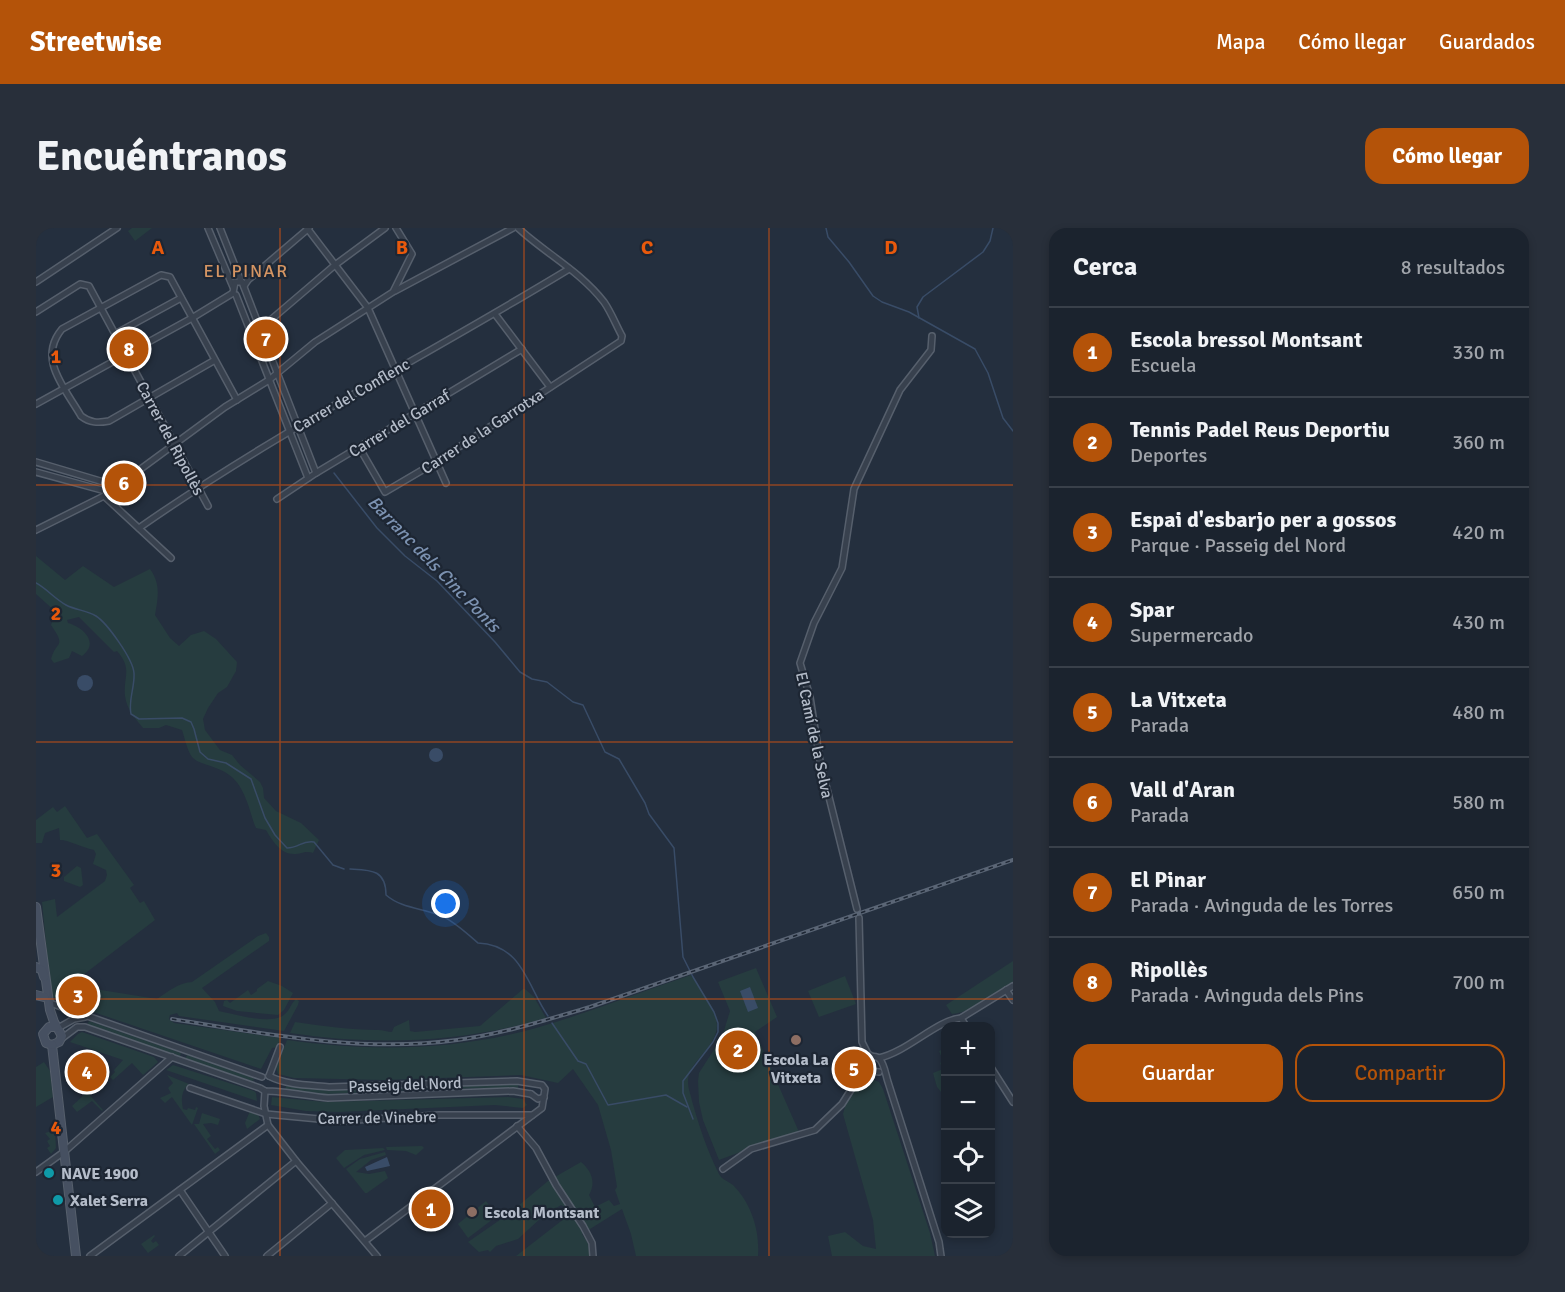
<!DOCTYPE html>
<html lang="es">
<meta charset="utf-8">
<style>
body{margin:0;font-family:Signika,sans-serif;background:#282f3a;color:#f1f3f6}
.controls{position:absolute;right:18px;bottom:18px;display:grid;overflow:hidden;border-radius:12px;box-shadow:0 3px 9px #0003}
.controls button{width:54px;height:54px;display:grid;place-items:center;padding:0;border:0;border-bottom:2px solid #39404a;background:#1b232e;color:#f1f3f6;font:30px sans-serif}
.you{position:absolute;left:410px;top:676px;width:21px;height:21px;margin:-15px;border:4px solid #fff;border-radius:50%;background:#1a73e8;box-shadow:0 0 0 9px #1a73e833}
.badge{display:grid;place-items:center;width:39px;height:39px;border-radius:50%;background:#b45309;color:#fff;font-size:20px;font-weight:700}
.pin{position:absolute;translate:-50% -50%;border:3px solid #fff;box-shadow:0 2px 6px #0006}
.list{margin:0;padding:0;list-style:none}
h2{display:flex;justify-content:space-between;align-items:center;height:78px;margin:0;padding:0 24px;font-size:26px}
h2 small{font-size:20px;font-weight:400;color:#a0a4aa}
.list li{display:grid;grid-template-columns:39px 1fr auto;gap:18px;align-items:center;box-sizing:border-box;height:90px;padding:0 24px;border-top:2px solid #39404a}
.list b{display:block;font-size:22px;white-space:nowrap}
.list p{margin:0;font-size:20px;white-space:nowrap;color:#a0a4aa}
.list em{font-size:20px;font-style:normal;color:#a0a4aa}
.actions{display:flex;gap:12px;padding:18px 24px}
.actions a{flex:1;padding:14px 0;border:2px solid #b45309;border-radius:18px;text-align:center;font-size:21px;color:#b45309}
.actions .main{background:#b45309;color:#fff}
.icon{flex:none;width:33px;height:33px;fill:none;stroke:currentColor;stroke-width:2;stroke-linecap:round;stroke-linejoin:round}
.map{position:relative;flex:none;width:977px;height:1028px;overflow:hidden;border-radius:18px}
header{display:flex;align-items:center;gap:36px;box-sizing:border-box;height:84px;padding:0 30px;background:#b45309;color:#fff}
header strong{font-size:28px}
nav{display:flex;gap:33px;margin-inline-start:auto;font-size:21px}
.intro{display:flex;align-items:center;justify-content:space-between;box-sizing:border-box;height:144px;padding:0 36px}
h1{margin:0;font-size:42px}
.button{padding:15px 27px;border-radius:18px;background:#b45309;color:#fff;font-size:21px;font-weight:700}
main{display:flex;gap:36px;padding:0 36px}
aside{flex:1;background:#1b232e;border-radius:18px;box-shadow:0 3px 9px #0003}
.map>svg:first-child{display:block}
.green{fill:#263c3f}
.water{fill:#394c67}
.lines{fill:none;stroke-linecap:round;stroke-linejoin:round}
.stream{stroke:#394c67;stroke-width:1.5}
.street-casing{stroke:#565f6c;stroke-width:8}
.secondary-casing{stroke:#565f6c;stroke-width:10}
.street{stroke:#38414e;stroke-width:5}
.secondary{stroke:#465061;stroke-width:8}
.rail-casing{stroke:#5a6575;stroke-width:4}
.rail{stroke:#1d2633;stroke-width:1.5;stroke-dasharray:4.5;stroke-linecap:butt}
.grid{fill:none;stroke:#e8590c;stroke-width:1.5;stroke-opacity:0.55}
.education-dot{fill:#8d6e63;stroke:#1d2633;stroke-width:2}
.culture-dot{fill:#0f9aa8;stroke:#1d2633;stroke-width:2}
.labels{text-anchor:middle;stroke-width:4.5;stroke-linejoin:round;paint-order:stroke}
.street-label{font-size:16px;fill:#b4bcc9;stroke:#1d2633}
.poi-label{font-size:16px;font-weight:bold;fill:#b4bcc9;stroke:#1d2633;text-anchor:start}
.neighbourhood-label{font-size:18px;letter-spacing:1.5px;fill:#d59563;stroke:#1d2633}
.water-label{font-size:18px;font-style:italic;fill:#7c92b1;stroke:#1d2633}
.grid-label{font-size:20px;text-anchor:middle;font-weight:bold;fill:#e8590c;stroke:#1d2633;stroke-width:4.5;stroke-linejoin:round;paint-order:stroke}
</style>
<header>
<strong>Streetwise</strong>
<nav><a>Mapa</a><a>Cómo llegar</a><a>Guardados</a></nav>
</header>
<div class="intro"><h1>Encuéntranos</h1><a class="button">Cómo llegar</a></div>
<main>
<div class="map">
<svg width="977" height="1028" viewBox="0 0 977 1028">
<rect width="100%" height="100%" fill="#242f3e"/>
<g class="green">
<polygon points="96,0 116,0 99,13 92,3"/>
<path d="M 0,328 L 29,352 L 47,338 L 78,359 L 114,341 C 125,356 122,370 119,387 L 134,410 L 143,418 L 155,407 L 168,403 L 180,411 L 201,434 L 200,443 L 191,459 L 182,465 L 172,480 L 167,491 L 169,502 L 184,522 L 196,527 L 204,537 L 224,554 L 227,560 L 228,570 L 240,583 L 265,595 L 283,612 L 277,625 C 269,622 266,626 258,626 C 244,626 236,612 230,602 L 220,600 C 214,586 211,564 197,550 C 185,538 162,537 156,529 C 151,522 149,511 146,502 L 130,497 L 123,500 L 107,500 C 99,490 91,482 89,468 C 87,449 97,441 81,423 L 78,424 L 43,389 L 31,392 L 32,395 C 47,399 64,415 46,428 L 36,423 L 33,430 L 18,435 L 15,431 C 20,412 31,420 15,397 L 20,384 L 0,366 Z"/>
<path d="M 29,578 L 51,610 L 61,606 L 98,657 L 94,660 L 104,675 L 108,673 L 119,692 L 34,757 L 121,771 C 131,764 144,754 156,754 L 222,708 L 230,705 L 233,709 L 233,713 L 166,760 L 179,774 L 183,783 C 198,786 237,798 249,786 C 254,782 255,775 260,771 L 263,773 L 262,777 L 248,803 L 143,788 L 141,785 L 134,787 L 133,791 L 138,795 L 245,810 L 241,819 L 236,820 L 225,841 L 19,771 L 15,766 L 6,674 L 19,671 L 21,689 L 69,653 L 71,647 L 70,642 L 57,636 L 60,626 L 58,622 C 47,620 33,612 24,612 L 23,600 L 9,605 L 6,615 L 0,615 L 0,592 L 17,579 L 21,584 Z"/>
<polygon points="41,638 45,640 47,657 44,659 28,653 28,649"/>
<path d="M 977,733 L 977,756 C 958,767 938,784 916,786 L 910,777 Z"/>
<polygon points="720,740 741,789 719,804 763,904 731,914 683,932 667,892 663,874 662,853 663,845 686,809 694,783 682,754"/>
<path d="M 655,747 C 663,761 677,775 680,790 C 687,819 651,831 652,855 C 652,861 655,867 656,873 C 663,898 671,922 683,946 C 686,952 692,953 697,957 C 715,975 724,1002 722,1028 L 600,1028 L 595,1006 L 586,981 L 546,1006 L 552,1015 L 555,1028 L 480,1028 L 533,987 L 529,979 L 525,977 L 505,990 L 482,1011 L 460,1018 L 454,1024 L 452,1022 L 443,1024 L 432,1014 L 471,987 L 512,953 L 545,934 C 556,943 560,955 553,967 L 559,979 L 573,972 L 578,978 L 584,976 L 579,962 L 581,959 L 575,922 L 562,877 L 537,841 L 522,855 L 485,847 L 348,852 L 258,850 L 242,846 L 240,840 L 251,812 C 334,824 418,823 500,800 C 552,785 604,764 655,747 Z"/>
<polygon points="809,748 820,776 783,789 772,763"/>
<polygon points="232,753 246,758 257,765 248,782 242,787 201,783 187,778 188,773 191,772 194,775 212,762 215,767 221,763 221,761"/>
<path d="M 487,761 L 489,761 L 498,769 L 510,790 C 426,815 340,818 254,805 L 259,794 C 287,798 314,802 342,802 C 347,802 352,804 356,804 L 358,799 L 373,792 L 374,803 L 379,804 L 444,798 Z"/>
<polygon points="53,793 145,825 144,829 51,797"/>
<polygon points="46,804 118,829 122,834 107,847 96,835 77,852 74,849 79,844 78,842 87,832 34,814 42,806"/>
<polygon points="909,820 909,869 901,859 897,845 907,841 904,835 907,833 903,823"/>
<polygon points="151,827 217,850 218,852 216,853 149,831"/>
<polygon points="8,834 14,843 17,869 0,879 0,839"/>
<polygon points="137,837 218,863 220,865 221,873 130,842"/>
<path d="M 131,847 L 153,856 C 145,863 145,871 147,881 L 151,882 L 152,880 L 159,882 L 160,879 L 162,880 L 156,897 L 136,869 L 129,875 L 124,870 L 135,865 L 132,860 L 137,855 Z"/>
<path d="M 831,849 L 843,854 L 847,861 L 894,1005 L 899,1028 L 796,1028 L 792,1008 L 809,1004 L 827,1018 L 840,1021 L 837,992 L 807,886 C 810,873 818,857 831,849 Z"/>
<polygon points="451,856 482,857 482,860 384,861"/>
<polygon points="250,858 297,862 372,860 372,862 292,866 249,862"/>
<polygon points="51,864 67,882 66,883 56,873 41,884 36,878"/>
<polygon points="236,869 289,874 472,869 487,871 491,877 487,880 459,877 303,884 270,883 235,877"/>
<polygon points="214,883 222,886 224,891 211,901 209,895"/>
<polygon points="166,885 184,891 182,897 175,895 167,896 175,908 171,911 179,921 182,919 184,922 179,926 158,896 163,896"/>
<polygon points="19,902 20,920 15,926 11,920 14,918 11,913 14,911 9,905"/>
<polygon points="386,918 388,920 380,927 370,923 351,922 350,919"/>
<polygon points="347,920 349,922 328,927 308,940 300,930 309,922"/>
<polygon points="349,924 350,927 335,932 320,944 333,946 349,943 352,950 331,965 329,965 310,941 324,931"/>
<polygon points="450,973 461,988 432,1010 422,996"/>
<polygon points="118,1007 119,1008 115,1013 117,1015 120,1013 123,1017 112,1025 105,1016"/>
</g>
<g class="water">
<circle cx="49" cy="455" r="8"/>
<circle cx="400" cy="527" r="7"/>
<polygon points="714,759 722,780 712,784 704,763"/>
<polygon points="351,929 354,938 331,943 329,939"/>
</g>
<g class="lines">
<g class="stream">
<polyline points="790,0 792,9 813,34 837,68 846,74 873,84 939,121 952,145 967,190 977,203"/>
<polyline points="883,90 881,79 887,69 947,24 954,13 957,0"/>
<polyline points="298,245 341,300 369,328 401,353 459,414 484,444 496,451 511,454 537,474 547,477 569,524 583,531 609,575 613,586 638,620 647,729 657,749 678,784 682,795 682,804 677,814 647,853 647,865 657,891"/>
<path d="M 0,355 C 11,361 19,371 30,377 C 39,382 50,382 60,388 C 71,395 97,431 98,445 C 99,459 92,472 95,486 L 103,491 L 146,490 L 155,494 L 158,501 L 164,524 L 172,531 L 190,535 L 215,551 L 229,590 L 239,607 L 251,620 C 263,620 266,612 278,614 L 297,637 L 308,641"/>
<path d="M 314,641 C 334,642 350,641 350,667 C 365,680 385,680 403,687 C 414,690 433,707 442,715 C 487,717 491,758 512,788"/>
<polyline points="516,795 542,833 550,836 572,877 630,867 651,879"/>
</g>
<g class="street-casing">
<g id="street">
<polyline points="172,0 197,59"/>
<polyline points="184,0 205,53"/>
<polyline points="271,0 332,80 410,255"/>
<polyline points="0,54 81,0"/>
<polyline points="208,58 212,52 273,0"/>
<polyline points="359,63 477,0"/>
<polyline points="197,65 199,54 206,54 280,245"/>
<polyline points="200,67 272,250"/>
<polyline points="0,84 44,56 53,58 172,278"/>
<polyline points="459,86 514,159"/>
<polyline points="224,101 299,37 349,0"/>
<polyline points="79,106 145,70"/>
<path d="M 179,132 L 73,193 C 62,195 54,195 45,188 C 29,160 1,131 26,101 L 125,47 L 134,49 L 201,172"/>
<polyline points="0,176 156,90 197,65"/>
<path d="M 323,219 L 349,264 L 400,234 L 585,113 L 586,108 C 580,97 575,84 568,74 C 545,44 509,25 482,0"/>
<polyline points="0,234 81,258"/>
<polyline points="0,244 73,264"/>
<polyline points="68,268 135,330"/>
<polyline points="241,271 280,245 486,121"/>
<path d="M 103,300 C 240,204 390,128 533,41"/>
<polyline points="0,302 68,268 189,179 233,152 279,114 357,64 376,26 360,0"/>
<polyline points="821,681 784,533 774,469 764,435 778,395 806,340 818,261 864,162 895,122 896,108"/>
<polyline points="823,690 826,814 832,826 837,829"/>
<polyline points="970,762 977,772"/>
<polyline points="14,775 226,849"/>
<polyline points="925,790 930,798"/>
<polyline points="22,800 38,791 49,789"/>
<path d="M 25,811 L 41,799 L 49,799 L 224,860 L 229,863 C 249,863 271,868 292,870 L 477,863 L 495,866"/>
<path d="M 843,830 C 871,824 901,792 925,790 L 977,758"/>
<path d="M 829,832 C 847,820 848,842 852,854 L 903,1014 L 905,1028"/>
<polyline points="954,838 977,874"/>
<polyline points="827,842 843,844"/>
<path d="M 233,848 C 250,857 273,857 293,859 L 481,853 L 506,857 L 509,861 L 506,880 L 329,1013"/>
<polyline points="233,848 244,819"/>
<polyline points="154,860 230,886 304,893 403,887 496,887"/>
<polyline points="229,863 228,878 232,897 260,933 341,1028"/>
<polyline points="495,866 502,871 508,869"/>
<polyline points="481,898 500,920 520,957 547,998 556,1015 557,1028"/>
<polyline points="687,941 715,921 779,902 806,876 825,846 829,832"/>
<polyline points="0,944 29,923 136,829"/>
<polyline points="144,962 189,1028"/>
<polyline points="54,1028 232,897"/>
<polyline points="143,1028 260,933"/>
<polyline points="231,1028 296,975"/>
</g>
</g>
<g class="secondary-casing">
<g id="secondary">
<polyline points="0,679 14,782 18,794 26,808 23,814 16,817"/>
<polyline points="0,739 6,742 8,749"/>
<polyline points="0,767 8,769"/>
<polyline points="16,817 40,1028"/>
<polyline points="16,817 10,815 7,806 13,799 20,799"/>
</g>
</g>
<use href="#street" class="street"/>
<use href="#secondary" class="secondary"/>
<g class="rail-casing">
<path id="rail" d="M 136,791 C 230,806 326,825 421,812 C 466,806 510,792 554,779 L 977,632"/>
</g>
<use href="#rail" class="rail"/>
</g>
<path class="grid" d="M 244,0 L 244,1028M 488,0 L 488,1028M 733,0 L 733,1028M 0,257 L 977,257M 0,514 L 977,514M 0,771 L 977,771"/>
<g class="education-dot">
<circle cx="760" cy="812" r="6"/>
<circle cx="436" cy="984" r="6"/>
</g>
<g class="culture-dot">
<circle cx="13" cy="945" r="6"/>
<circle cx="22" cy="972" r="6"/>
</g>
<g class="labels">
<g class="street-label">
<text transform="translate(315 167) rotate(-30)" y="6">Carrer del Conflenc</text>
<text transform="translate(363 195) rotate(-31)" y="6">Carrer del Garraf</text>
<text transform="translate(446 203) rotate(-33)" y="6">Carrer de la Garrotxa</text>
<text transform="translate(135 210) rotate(62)" y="6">Carrer del Ripollès</text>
<text transform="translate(779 507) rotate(78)" y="6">El Camí de la Selva</text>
<text transform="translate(369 856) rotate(-2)" y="6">Passeig del Nord</text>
<text transform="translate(341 889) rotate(-1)" y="6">Carrer de Vinebre</text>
</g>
<g class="poi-label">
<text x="760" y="837" text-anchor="middle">Escola La<tspan x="760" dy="18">Vitxeta</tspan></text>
<text x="25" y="951">NAVE 1900</text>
<text x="34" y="978">Xalet Serra</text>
<text x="448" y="990">Escola Montsant</text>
</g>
<g class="neighbourhood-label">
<text x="210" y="49">EL PINAR</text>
</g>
<g class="water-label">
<text transform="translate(398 336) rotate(46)" y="6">Barranc dels Cinc Ponts</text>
</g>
</g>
<g class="grid-label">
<text x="122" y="26">A</text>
<text x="366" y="26">B</text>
<text x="611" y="26">C</text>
<text x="855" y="26">D</text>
<text x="20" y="135">1</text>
<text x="20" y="392">2</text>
<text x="20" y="649">3</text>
<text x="20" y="906">4</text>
</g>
</svg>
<div class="controls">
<button>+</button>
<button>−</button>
<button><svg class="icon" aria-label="locate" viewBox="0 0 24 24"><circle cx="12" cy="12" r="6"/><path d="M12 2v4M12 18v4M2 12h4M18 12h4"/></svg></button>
<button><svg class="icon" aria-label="layers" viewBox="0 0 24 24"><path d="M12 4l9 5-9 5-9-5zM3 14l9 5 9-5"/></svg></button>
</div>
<div class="you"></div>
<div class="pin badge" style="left:395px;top:981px">1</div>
<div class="pin badge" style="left:702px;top:822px">2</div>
<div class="pin badge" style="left:42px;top:768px">3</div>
<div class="pin badge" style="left:51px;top:844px">4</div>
<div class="pin badge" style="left:818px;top:841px">5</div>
<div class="pin badge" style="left:88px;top:255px">6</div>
<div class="pin badge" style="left:230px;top:111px">7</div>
<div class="pin badge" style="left:93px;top:121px">8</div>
</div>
<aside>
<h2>Cerca<small>8 resultados</small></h2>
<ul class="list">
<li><span class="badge">1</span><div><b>Escola bressol Montsant</b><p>Escuela</p></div><em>330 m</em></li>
<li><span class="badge">2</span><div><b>Tennis Padel Reus Deportiu</b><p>Deportes</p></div><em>360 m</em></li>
<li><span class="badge">3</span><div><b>Espai d'esbarjo per a gossos</b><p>Parque · Passeig del Nord</p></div><em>420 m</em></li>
<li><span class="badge">4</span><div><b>Spar</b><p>Supermercado</p></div><em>430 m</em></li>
<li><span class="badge">5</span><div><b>La Vitxeta</b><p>Parada</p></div><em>480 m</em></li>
<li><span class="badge">6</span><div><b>Vall d'Aran</b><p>Parada</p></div><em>580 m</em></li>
<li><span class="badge">7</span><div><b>El Pinar</b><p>Parada · Avinguda de les Torres</p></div><em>650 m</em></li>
<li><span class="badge">8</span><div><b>Ripollès</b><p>Parada · Avinguda dels Pins</p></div><em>700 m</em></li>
</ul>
<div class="actions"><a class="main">Guardar</a><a>Compartir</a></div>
</aside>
</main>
